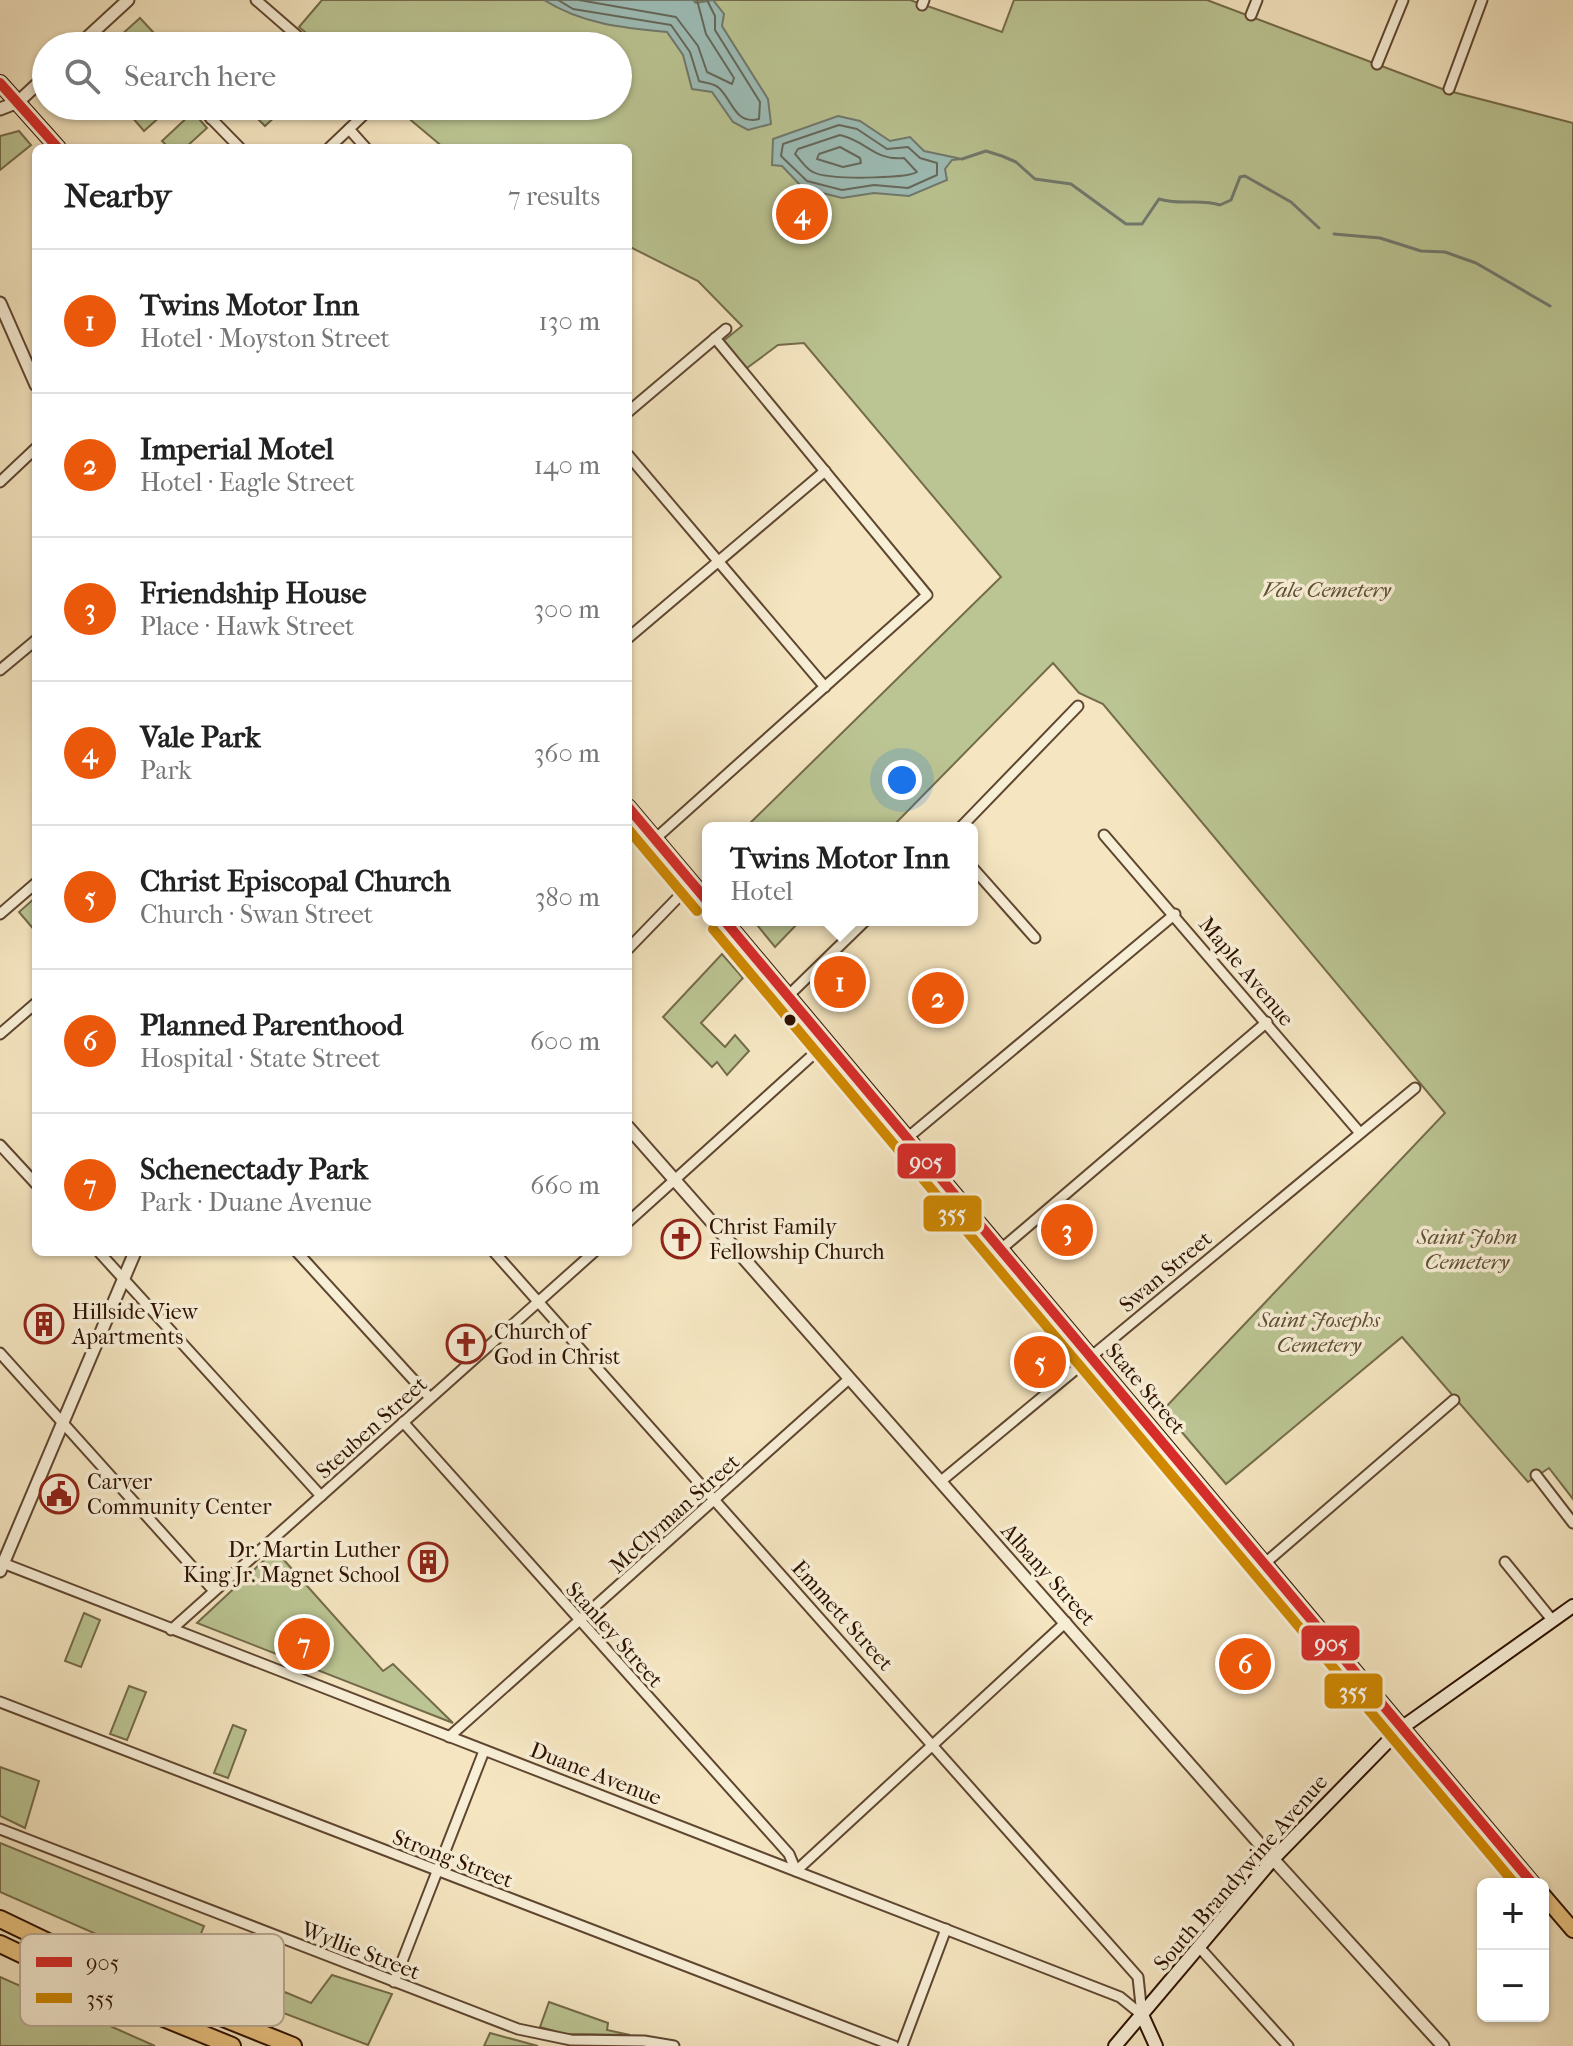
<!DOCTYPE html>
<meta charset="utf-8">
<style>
body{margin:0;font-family:"IM FELL French Canon",serif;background:#f2f2f2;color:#222}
.controls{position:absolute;right:24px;bottom:24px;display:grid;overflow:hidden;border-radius:12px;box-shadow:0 2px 6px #0004}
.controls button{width:72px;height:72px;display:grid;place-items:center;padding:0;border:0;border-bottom:2px solid #e0e0e0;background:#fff;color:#222;font:40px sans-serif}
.you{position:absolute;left:902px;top:780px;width:28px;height:28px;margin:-20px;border:6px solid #fff;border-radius:50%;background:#1a73e8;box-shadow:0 0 0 12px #1a73e833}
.badge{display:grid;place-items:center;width:52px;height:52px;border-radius:50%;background:#ea580c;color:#fff;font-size:26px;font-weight:700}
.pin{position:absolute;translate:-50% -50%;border:4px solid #fff;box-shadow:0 2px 8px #0006}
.popup{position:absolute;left:702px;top:822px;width:276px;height:104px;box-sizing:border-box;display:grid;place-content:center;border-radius:12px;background:#fff;filter:drop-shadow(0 2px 6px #0005);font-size:26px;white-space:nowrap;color:#767676}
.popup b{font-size:30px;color:#222}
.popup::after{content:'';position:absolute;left:50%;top:100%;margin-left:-16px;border:16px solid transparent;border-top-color:#fff}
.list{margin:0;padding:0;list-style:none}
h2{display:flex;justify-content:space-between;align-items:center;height:104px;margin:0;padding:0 32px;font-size:34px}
h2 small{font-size:26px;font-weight:400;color:#767676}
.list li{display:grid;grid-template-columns:52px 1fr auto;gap:24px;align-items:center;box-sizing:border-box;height:144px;padding:0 32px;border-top:2px solid #e0e0e0}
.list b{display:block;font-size:30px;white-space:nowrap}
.list p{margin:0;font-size:26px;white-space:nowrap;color:#767676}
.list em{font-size:26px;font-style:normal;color:#767676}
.icon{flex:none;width:44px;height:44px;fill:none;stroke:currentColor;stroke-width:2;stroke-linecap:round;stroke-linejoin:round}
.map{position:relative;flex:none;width:1573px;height:2046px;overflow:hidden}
.search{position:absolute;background:#fff;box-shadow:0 2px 6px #0004;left:32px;top:32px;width:600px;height:88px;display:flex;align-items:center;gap:20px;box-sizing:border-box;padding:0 28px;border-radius:44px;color:#767676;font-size:30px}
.panel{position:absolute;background:#fff;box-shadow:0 2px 6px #0004;left:32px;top:144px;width:600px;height:1112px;border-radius:12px}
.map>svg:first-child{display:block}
.green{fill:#bbc593;stroke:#746b4a;stroke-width:2}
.water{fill:#9dbeb8;stroke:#70796e;stroke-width:2}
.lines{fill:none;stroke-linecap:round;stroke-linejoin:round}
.shore{stroke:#65685c;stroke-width:2}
.stream{stroke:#70796e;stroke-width:3}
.minor-casing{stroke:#5f4630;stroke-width:13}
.tertiary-casing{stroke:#5f4630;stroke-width:15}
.secondary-casing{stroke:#2d1100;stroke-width:16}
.primary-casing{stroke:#2d1100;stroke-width:18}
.motorway-casing{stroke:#2d1100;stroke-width:20}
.minor{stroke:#f8efd7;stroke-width:9}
.tertiary{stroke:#f8efd7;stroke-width:11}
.secondary{stroke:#f8efd7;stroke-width:12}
.primary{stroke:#eac380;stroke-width:14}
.motorway{stroke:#eac380;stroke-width:16}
.bus-1-casing{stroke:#f8efd7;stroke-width:16}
.bus-2-casing{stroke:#f8efd7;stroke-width:16}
.bus-1{stroke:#d72c2a;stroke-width:10}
.bus-2{stroke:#cf8800;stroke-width:10}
.bus-dot{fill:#2d1100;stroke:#f8efd7;stroke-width:3}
.labels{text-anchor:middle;stroke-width:7;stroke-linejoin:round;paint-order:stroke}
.park-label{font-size:22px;font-style:italic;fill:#5f5033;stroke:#f8efd7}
.street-label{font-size:22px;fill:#2d1100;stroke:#f8efd7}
.poi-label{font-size:22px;fill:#2d1100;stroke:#f8efd7;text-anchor:start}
.key{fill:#f8efd7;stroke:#bbac96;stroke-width:2}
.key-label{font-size:22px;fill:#2d1100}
.line-badge{stroke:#f8efd7;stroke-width:3}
.badge-label{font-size:22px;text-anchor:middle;font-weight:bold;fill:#fff}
</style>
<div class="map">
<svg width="1573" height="2046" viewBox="0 0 1573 2046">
<rect width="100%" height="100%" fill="#f5e6c1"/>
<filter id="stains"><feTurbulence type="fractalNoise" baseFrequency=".0025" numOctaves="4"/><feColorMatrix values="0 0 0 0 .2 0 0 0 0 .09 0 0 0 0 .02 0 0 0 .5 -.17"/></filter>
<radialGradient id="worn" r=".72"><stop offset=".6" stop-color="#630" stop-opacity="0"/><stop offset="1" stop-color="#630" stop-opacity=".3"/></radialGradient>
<g class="green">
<polygon points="322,0 910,0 1002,32 1014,0 1207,0 1445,90 1573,123 1573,1499 1549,1468 1528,1482 1402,1337 1226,1484 1163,1410 1445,1113 1103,704 1079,693 1053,663 891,828 745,828 1001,577 804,343 778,345 747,368 722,342 742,326 698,281 628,246 628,148 444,148 394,106 618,106 618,46 322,46 299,27"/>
<polygon points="140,18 166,46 129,46 120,36"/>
<polygon points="130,106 172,106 144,131 126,110"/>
<polygon points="245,106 276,106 281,111 265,126"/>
<polygon points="193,112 207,128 185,148 169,148 162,141"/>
<polygon points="19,131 31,145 0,170 0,136"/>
<polygon points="36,897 36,932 19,912"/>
<polygon points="753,920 801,920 775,947"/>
<polygon points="722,954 743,978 701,1023 725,1047 735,1035 749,1051 727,1075 717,1062 712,1067 663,1017"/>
<polygon points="275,1550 383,1671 393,1664 453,1723 197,1623"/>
<polygon points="84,1613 100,1620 81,1667 65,1661"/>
<polygon points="129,1686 146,1692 127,1740 110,1734"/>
<polygon points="233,1725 246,1730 228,1778 214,1773"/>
<polygon points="0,1767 39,1781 25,1828 0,1816"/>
<polygon points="0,1843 204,1926 185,1973 0,1892"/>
<polygon points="332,1975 392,1994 368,2045 278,2011 285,1992 311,2003"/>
<polygon points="0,1977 155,2046 0,2046"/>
<polygon points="549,2002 608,2023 607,2030 630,2035 565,2034 540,2027"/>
<polygon points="490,2033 538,2046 484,2046"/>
</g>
<g class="water">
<path d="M 544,0 L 693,0 L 696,3 L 713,0 L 724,14 L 722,26 L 768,99 L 771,124 L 748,130 L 733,122 L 712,92 L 692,89 L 683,55 L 667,32 C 623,28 582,24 544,0 Z"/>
<polygon points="838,116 860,121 890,141 910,137 924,151 962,159 952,160 945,169 947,180 909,196 874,193 842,198 803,188 782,166 772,165 773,139"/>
</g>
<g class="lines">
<g class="shore">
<path d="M 558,0 L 573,9 L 671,25 L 690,52 L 699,81 C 705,83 714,83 719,88 C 733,101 735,125 759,119 L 760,102 L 715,30 L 715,16 L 707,0"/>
<polyline points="579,0 676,17 698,46 707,72 732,84 734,78 706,34 697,0"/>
<polygon points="839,125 857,129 887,149 908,147 920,158 937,163 937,175 908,188 874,185 842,190 807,181 781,156 783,144"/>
<path d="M 840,135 C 867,141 874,161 904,158 L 917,172 C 905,179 826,180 813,172 C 806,169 800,159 795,154 L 798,149 Z"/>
<polygon points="840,147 860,158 861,163 843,167 817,159 819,154"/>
</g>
<g class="stream">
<path d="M 962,159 L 986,151 L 1002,156 L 1016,162 L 1035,179 L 1071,184 L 1126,224 L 1142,224 L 1159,199 C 1181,206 1199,198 1220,205 L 1231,200 L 1240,177 L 1245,176 L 1291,202 L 1319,228"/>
<polyline points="1334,234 1380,238 1421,251 1445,252 1476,263 1550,306"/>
</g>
<g class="minor-casing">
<g id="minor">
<polyline points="256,0 309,46"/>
<polyline points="922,5 924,0"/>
<polyline points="1251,15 1257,0"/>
<polyline points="1377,64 1403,0"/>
<polyline points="1449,89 1482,0"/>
<polyline points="199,106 240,148"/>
<polyline points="211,119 225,106"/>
<polyline points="349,129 366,148"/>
<polyline points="329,148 373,106"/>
<polyline points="628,412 726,329"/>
<polyline points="628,455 825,687"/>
<polyline points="0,482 36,448"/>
<polyline points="628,638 825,471"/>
<polyline points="0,670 36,640"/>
<polyline points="960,828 1078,706"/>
<polyline points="1104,835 1360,1133"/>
<polyline points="655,839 927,595 715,338"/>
<polyline points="972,867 1035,938"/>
<polyline points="0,914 36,883"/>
<polyline points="628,949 692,883"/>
<polyline points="788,996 866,920"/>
<polyline points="0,1034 36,1003"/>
<polyline points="906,1139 1175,914"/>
<polyline points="0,1145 36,1184"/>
<polyline points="628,1222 827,1042"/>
<polyline points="1000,1250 1267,1022"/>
<polyline points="99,1252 321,1496"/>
<polyline points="297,1252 430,1398"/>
<polyline points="494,1252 1138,1977 1142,2015"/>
<polyline points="0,1353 214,1591"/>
<polyline points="403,1422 789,1854 796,1871 1066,1622"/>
<polyline points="1536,1475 1573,1523"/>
<polyline points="940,1482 1415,1088"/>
<polyline points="0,1562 1120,1997 1142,2015"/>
<polyline points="1505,1562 1553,1621"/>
<polyline points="1264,1564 1454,1400"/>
<polyline points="171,1630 594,1252"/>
<polyline points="0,1702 894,2046"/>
<polyline points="449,1737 850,1378"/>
<polyline points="0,1829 518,2029 571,2040 644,2041 674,2046"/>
<polyline points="1199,1947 1288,2046"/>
<polyline points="394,1982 484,1751"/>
<polyline points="902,2046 946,1929"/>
</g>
</g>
<g class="tertiary-casing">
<g id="tertiary">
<polyline points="78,46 128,0"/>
<polyline points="0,109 18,102 46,76"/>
<polyline points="0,303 36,385"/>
<polyline points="628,1127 1273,1859 1443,2046"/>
<polyline points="0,1571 135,1252"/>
</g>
</g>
<g class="secondary-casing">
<g id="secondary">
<polyline points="1142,2015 1156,2046"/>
<polyline points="1115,2046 1273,1859 1400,1729 1573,1606"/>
</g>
</g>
<g class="primary-casing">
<g id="primary">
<polyline points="0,83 58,148"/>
<polyline points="628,807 708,902"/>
<polyline points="724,920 1533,1884"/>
<polyline points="1543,1895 1573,1930"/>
</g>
</g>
<g class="motorway-casing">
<g id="motorway">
<polyline points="0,1919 121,1977 293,2046"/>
<polyline points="0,1944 112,1997 232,2046"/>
</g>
</g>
<use href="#minor" class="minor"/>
<use href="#tertiary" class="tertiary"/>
<use href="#secondary" class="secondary"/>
<use href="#primary" class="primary"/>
<use href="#motorway" class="motorway"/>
<g class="bus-1-casing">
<g id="bus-1">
<polyline points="0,83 58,148"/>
<polyline points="628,807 708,902"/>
<polyline points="724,920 1533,1884"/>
</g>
</g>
<g class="bus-2-casing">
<g id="bus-2">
<polyline points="628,829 697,911"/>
<polyline points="713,929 1515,1884"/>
</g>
</g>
<use href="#bus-1" class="bus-1"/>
<use href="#bus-2" class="bus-2"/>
</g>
<defs>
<g id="church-ring" transform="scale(2)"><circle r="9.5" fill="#f8efd7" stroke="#8f2418" stroke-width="1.5"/><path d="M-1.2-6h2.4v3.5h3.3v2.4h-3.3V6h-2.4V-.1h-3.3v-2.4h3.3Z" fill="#8f2418"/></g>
<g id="building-ring" transform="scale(2)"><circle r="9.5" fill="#f8efd7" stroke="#8f2418" stroke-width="1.5"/><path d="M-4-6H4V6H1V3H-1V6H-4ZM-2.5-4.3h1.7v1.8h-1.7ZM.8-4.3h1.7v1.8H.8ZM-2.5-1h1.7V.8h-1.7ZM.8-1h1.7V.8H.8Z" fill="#8f2418"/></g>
<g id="civic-ring" transform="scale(2)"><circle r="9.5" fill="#f8efd7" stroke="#8f2418" stroke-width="1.5"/><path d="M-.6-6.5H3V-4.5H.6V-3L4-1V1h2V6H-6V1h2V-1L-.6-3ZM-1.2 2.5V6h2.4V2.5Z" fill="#8f2418"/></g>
</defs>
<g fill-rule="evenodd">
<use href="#church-ring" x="681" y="1239"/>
<use href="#building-ring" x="44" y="1324"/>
<use href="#church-ring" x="466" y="1344"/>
<use href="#civic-ring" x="59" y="1494"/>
<use href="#building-ring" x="428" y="1562"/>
</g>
<circle class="bus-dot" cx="790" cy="1020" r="7"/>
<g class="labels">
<g class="park-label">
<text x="1327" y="597">Vale Cemetery</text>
<text x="1467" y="1244">Saint John<tspan x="1467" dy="25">Cemetery</tspan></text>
<text x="1319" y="1327">Saint Josephs<tspan x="1319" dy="25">Cemetery</tspan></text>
</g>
<g class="street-label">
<text transform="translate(1247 971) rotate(50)" y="8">Maple Avenue</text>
<text transform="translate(1165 1271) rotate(-40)" y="8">Swan Street</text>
<text transform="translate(1146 1388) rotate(50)" y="8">State Street</text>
<text transform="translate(371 1427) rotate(-42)" y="8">Steuben Street</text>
<text transform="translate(674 1513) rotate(-42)" y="8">McClyman Street</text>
<text transform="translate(1049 1574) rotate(48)" y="8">Albany Street</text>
<text transform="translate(843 1615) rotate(48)" y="8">Emmett Street</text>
<text transform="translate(615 1634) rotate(48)" y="8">Stanley Street</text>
<text transform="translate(596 1773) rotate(21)" y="8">Duane Avenue</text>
<text transform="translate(453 1858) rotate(21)" y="8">Strong Street</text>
<text transform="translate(1240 1872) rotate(-49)" y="8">South Brandywine Avenue</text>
<text transform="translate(361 1950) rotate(21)" y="8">Wyllie Street</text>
</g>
<g class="poi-label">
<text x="709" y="1234">Christ Family<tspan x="709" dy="25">Fellowship Church</tspan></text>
<text x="72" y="1319">Hillside View<tspan x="72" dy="25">Apartments</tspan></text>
<text x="494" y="1339">Church of<tspan x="494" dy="25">God in Christ</tspan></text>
<text x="87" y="1489">Carver<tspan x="87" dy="25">Community Center</tspan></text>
<text x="400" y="1557" text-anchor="end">Dr. Martin Luther<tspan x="400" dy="25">King Jr. Magnet School</tspan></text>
</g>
</g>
<rect x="20" y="1934" width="264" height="92" rx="12" class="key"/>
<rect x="36" y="1957" width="36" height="10" fill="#d72c2a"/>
<rect x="36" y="1993" width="36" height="10" fill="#cf8800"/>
<g class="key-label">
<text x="86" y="1970">905</text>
<text x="86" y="2006">355</text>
</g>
<g class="line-badge">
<rect x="896" y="1142" width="61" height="38" rx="8" fill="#d72c2a"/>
<rect x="922" y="1194" width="61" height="39" rx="8" fill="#cf8800"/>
<rect x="1300" y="1624" width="61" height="38" rx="8" fill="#d72c2a"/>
<rect x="1323" y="1672" width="61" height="38" rx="8" fill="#cf8800"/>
</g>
<g class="badge-label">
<text x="926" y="1169">905</text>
<text x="952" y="1221">355</text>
<text x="1331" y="1651">905</text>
<text x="1353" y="1699">355</text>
</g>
<rect width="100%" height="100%" filter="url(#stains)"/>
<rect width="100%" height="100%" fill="url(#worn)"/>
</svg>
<div class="controls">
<button>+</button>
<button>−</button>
</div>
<div class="you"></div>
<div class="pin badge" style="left:840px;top:982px">1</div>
<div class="popup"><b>Twins Motor Inn</b>Hotel</div>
<div class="pin badge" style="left:938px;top:998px">2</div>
<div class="pin badge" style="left:1067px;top:1230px">3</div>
<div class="pin badge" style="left:802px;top:214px">4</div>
<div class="pin badge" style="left:1040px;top:1362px">5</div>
<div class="pin badge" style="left:1245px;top:1664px">6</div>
<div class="pin badge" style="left:304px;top:1644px">7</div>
<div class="search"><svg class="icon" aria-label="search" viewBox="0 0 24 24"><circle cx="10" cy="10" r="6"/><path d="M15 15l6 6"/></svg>Search here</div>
<section class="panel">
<h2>Nearby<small>7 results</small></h2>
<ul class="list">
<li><span class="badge">1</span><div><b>Twins Motor Inn</b><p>Hotel · Moyston Street</p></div><em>130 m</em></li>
<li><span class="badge">2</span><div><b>Imperial Motel</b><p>Hotel · Eagle Street</p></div><em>140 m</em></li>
<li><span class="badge">3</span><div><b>Friendship House</b><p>Place · Hawk Street</p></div><em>300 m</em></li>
<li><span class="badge">4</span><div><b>Vale Park</b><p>Park</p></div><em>360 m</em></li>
<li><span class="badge">5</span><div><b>Christ Episcopal Church</b><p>Church · Swan Street</p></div><em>380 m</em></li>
<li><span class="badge">6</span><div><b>Planned Parenthood</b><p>Hospital · State Street</p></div><em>600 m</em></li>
<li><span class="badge">7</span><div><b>Schenectady Park</b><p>Park · Duane Avenue</p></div><em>660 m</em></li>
</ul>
</section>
</div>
